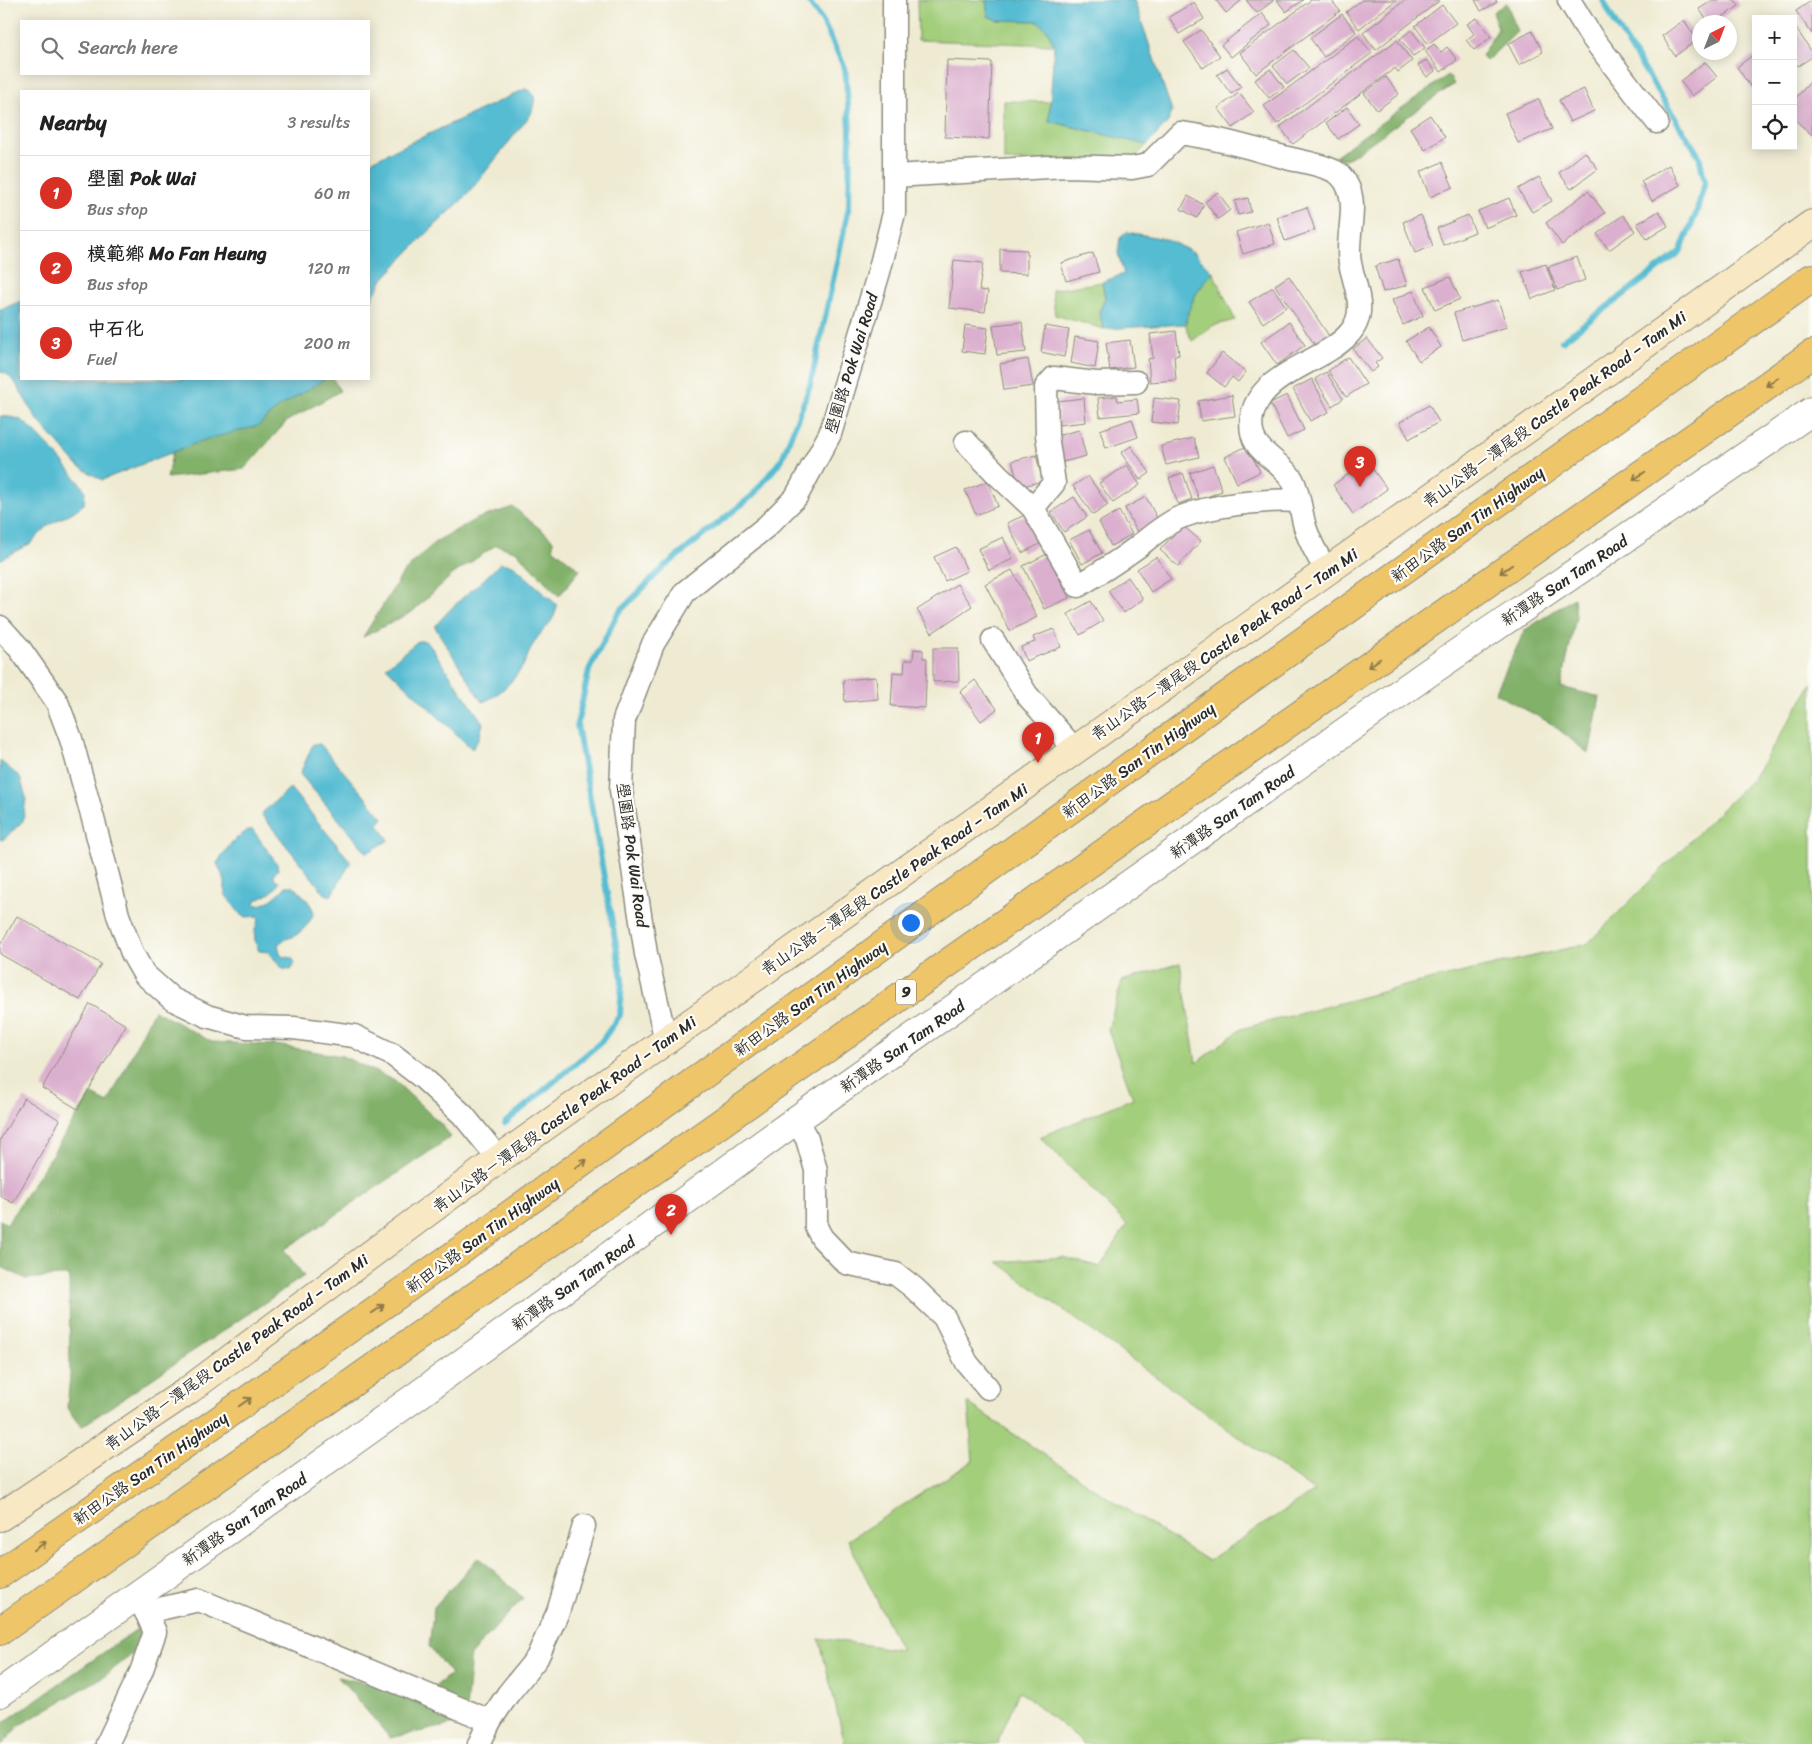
<!DOCTYPE html>
<meta charset="utf-8">
<style>
body{margin:0;font-family:Sriracha,"LXGW WenKai TC",sans-serif;background:#f2f2f2;color:#222}
.controls{position:absolute;right:15px;top:15px;display:grid;overflow:hidden;border-radius:0px;box-shadow:0 2px 12px #0003}
.controls button{width:45px;height:45px;display:grid;place-items:center;padding:0;border:0;border-bottom:1px solid #e0e0e0;background:#fff;color:#222;font:25px sans-serif}
.compass{position:absolute;left:1692px;top:15px;width:45px;height:45px;border-radius:50%;background:#fff;box-shadow:0 2px 12px #0003;rotate:42deg}
.you{position:absolute;left:910px;top:922px;width:18px;height:18px;margin:-12px;border:4px solid #fff;border-radius:50%;background:#1a73e8;box-shadow:0 0 0 8px #1a73e833}
.badge{display:grid;place-items:center;width:32px;height:32px;border-radius:50%;background:#d93025;color:#fff;font-size:16px;font-weight:700}
.pin{position:absolute;translate:-50% -41px;filter:drop-shadow(0 1px 2px #0008)}
.pin::after{content:'';position:absolute;top:26px;width:18px;height:15px;background:inherit;clip-path:polygon(0 0,100% 0,50% 100%)}
.list{margin:0;padding:0;list-style:none}
h2{display:flex;justify-content:space-between;align-items:center;height:65px;margin:0;padding:0 20px;font-size:21px}
h2 small{font-size:16px;font-weight:400;color:#767676}
.list li{display:grid;grid-template-columns:32px 1fr auto;gap:15px;align-items:center;box-sizing:border-box;height:75px;padding:0 20px;border-top:1px solid #e0e0e0}
.list b{display:block;font-size:19px;white-space:nowrap}
.list p{margin:0;font-size:16px;white-space:nowrap;color:#767676}
.list em{font-size:16px;font-style:normal;color:#767676}
.icon{flex:none;width:28px;height:28px;fill:none;stroke:currentColor;stroke-width:2;stroke-linecap:round;stroke-linejoin:round}
.map{position:relative;flex:none;width:1812px;height:1744px;overflow:hidden}
.search{position:absolute;background:#fff;box-shadow:0 2px 12px #0003;left:20px;top:20px;width:350px;height:55px;display:flex;align-items:center;gap:12px;box-sizing:border-box;padding:0 18px;border-radius:0px;color:#767676;font-size:19px}
.panel{position:absolute;background:#fff;box-shadow:0 2px 12px #0003;left:20px;top:90px;width:350px;height:290px;border-radius:0px}
.map>svg:first-child{display:block}
.green{fill:#a3ce7b;stroke:#677c53}
.forest{fill:#82b16b;stroke:#566e4b}
.water{fill:#55bcd2;stroke:#40747e}
.lines{fill:none;stroke-linecap:round;stroke-linejoin:round}
.stream{stroke:#55bcd2;stroke-width:6}
.building{fill:#dbb0cf}
.minor-casing{stroke:#8d8b7f;stroke-width:25}
.tertiary-casing{stroke:#8d8b7f;stroke-width:30}
.secondary-casing{stroke:#8d8b7f;stroke-width:30}
.motorway-casing{stroke:#8d8b7f;stroke-width:30}
.minor{stroke:#fff;stroke-width:22}
.tertiary{stroke:#fff;stroke-width:28}
.secondary{stroke:#f8e8c3;stroke-width:28}
.motorway{stroke:#eec569;stroke-width:28}
.oneway{stroke:#8c784a}
.labels{text-anchor:middle;stroke-width:4.5;stroke-linejoin:round;paint-order:stroke}
.shield{fill:#fdfcf7;stroke:#6a6a68;stroke-width:1}
.shield-label{font-size:15px;font-weight:bold;fill:#2b2b2b}
.street-label{font-size:16px;fill:#2b2b2b;stroke:#fdfcf7}
</style>
<div class="map">
<svg width="1812" height="1744" viewBox="0 0 1812 1744">
<rect width="100%" height="100%" fill="#fdfcf7"/>
<filter id="ink" filterUnits="userSpaceOnUse"><feTurbulence type="fractalNoise" baseFrequency=".02" numOctaves="2"/><feDisplacementMap in="SourceGraphic" scale="10" xChannelSelector="R" yChannelSelector="G"/><feConvolveMatrix kernelMatrix="1 2 1 2 8 2 1 2 1" color-interpolation-filters="sRGB"/></filter>
<filter id="wash" filterUnits="userSpaceOnUse"><feTurbulence type="fractalNoise" baseFrequency=".0096" numOctaves="4" result="noise"/><feDisplacementMap in="SourceGraphic" scale="20" xChannelSelector="R" yChannelSelector="G"/><feGaussianBlur stdDeviation="1.12" result="paint"/><feColorMatrix in="noise" values="0 0 0 0 0 0 0 0 0 0 0 0 0 0 0 0 0 1.4 0 .05"/><feComposite in="paint" operator="in"/></filter>
<g filter="url(#wash)">
<rect width="100%" height="100%" fill="#efebd3"/>
<g class="green">
<polygon points="917,0 986,0 988,16 997,20 1037,21 1048,31 1054,45 918,40"/>
<polygon points="1004,101 1050,102 1049,121 1147,145 1132,160 1004,161"/>
<path d="M 1213,272 L 1235,320 L 1212,326 L 1192,341 C 1190,336 1185,328 1186,322 C 1188,303 1200,285 1213,272 Z"/>
<polygon points="1102,282 1105,298 1099,313 1104,329 1055,315 1052,290"/>
<polygon points="1812,684 1812,1744 1083,1744 1077,1737 1019,1691 997,1744 845,1744 819,1638 901,1650 848,1540 973,1461 968,1403 1105,1496 1208,1561 1314,1491 997,1262 1062,1257 1100,1267 1127,1225 1040,1137 1133,1098 1108,1030 1122,981 1180,963 1196,1063 1241,1029 1416,983 1587,944 1754,777"/>
</g>
<g class="forest">
<polygon points="1507,3 1517,32 1486,61 1481,56 1498,29 1493,12"/>
<polygon points="1448,75 1454,84 1346,160 1335,156"/>
<polygon points="273,379 333,379 340,391 287,421 244,469 167,478 177,431"/>
<polygon points="513,507 549,536 553,541 553,548 580,570 559,596 517,552 496,545 452,575 412,612 363,637 403,573 435,542 476,519"/>
<polygon points="1574,598 1576,617 1561,687 1600,697 1589,754 1552,724 1495,693 1525,630"/>
<polygon points="154,1010 212,1042 275,1045 342,1056 395,1081 443,1126 451,1137 284,1250 304,1276 81,1427 67,1408 70,1376 69,1275 26,1279 0,1266 0,1220 7,1224 91,1094 108,1103"/>
<polygon points="479,1557 523,1598 471,1654 465,1722 390,1738 338,1677 424,1695 451,1674 429,1646 434,1607"/>
<polygon points="140,1627 138,1650 103,1677 20,1725 3,1744 0,1744 0,1725"/>
</g>
<g class="water">
<polygon points="986,0 1134,0 1172,111 1168,122 1147,145 1049,121 1054,45 1048,31 1037,21 997,20 988,16"/>
<path d="M 525,89 C 539,92 534,104 531,114 L 468,194 L 420,240 L 383,279 L 369,304 L 369,162 Z"/>
<path d="M 1127,232 L 1166,239 L 1194,253 L 1213,272 C 1197,287 1191,303 1185,324 L 1104,329 L 1099,313 L 1105,298 L 1102,282 L 1124,274 L 1118,253 L 1120,238 Z"/>
<polygon points="21,301 21,379 325,379 279,407 258,426 204,440 102,480 78,466 36,418 16,384 6,373 0,372 0,310"/>
<path d="M 0,416 C 5,417 14,417 19,419 C 33,425 75,476 85,490 L 84,504 L 73,512 L 49,525 L 31,543 L 0,560 Z"/>
<path d="M 500,563 L 513,565 L 557,605 C 555,623 544,627 535,641 C 530,649 527,658 523,666 C 514,680 498,697 482,702 L 435,627 C 453,602 480,586 500,563 Z"/>
<polygon points="418,641 425,641 429,644 483,723 479,739 472,749 386,667"/>
<polygon points="313,744 320,744 383,818 378,824 389,840 367,853 300,774"/>
<polygon points="0,761 20,777 26,798 23,821 4,839 0,840"/>
<polygon points="290,788 351,862 331,896 325,894 261,814"/>
<path d="M 248,830 L 253,830 L 277,864 L 278,870 L 274,873 L 274,877 L 279,882 C 276,891 265,897 256,900 L 255,905 C 268,906 277,895 286,886 L 294,886 L 309,902 L 314,912 C 311,921 305,929 296,935 C 287,940 285,937 278,945 L 281,956 L 292,958 L 295,963 L 291,970 L 283,969 L 268,952 L 259,951 C 253,939 253,931 259,920 L 258,916 L 247,917 L 241,915 L 225,894 L 225,881 L 217,863 L 232,842 Z"/>
</g>
<g class="lines">
<g class="stream">
<polyline points="1562,341 1680,252 1696,214 1705,182 1699,156 1616,25 1603,0"/>
<polyline points="505,1123 601,1042 620,1015 622,978 577,725 589,670 618,613 664,567 752,496 782,459 810,386 849,207 850,127 845,68 822,20 807,0"/>
</g>
</g>
<g id="blocks">
<g class="building">
<polygon points="1216,0 1242,0 1226,13"/>
<polygon points="1246,0 1274,0 1257,13"/>
<polygon points="1277,0 1303,0 1286,12"/>
<polygon points="1311,0 1331,0 1340,11 1256,74 1240,53"/>
<polygon points="1362,0 1396,0 1359,29 1346,12"/>
<polygon points="1405,0 1440,0 1376,50 1363,33"/>
<polygon points="1475,0 1496,0 1497,2 1481,11"/>
<polygon points="1713,0 1735,0 1739,6 1715,22 1709,22 1699,9"/>
<polygon points="1811,1 1812,2 1812,34 1796,11"/>
<polygon points="1194,2 1204,19 1179,34 1169,17"/>
<polygon points="1442,5 1456,23 1428,44 1415,26"/>
<polygon points="1262,13 1271,25 1231,57 1221,45"/>
<polygon points="1342,14 1356,32 1324,57 1310,38"/>
<polygon points="1477,18 1491,37 1474,50 1466,40 1474,34 1467,24"/>
<polygon points="1684,20 1697,40 1675,56 1662,36"/>
<polygon points="1793,24 1812,52 1812,57 1798,66 1793,60"/>
<polygon points="1201,30 1220,56 1203,68 1184,42"/>
<polygon points="1411,30 1425,48 1413,56 1400,39"/>
<polygon points="1532,31 1543,52 1519,65 1508,44"/>
<polygon points="1358,36 1372,53 1277,124 1264,106"/>
<polygon points="1397,40 1412,61 1398,72 1395,68 1293,144 1280,127"/>
<polygon points="1434,44 1441,52 1447,47 1457,60 1441,72 1425,51"/>
<polygon points="1294,50 1309,68 1287,84 1273,66"/>
<polygon points="1753,55 1756,59 1756,95 1737,67"/>
<polygon points="947,60 992,62 989,139 945,137"/>
<polygon points="1426,60 1435,71 1427,77 1418,65"/>
<polygon points="1705,62 1717,77 1692,96 1680,81"/>
<polygon points="1227,68 1241,87 1231,94 1217,75"/>
<polygon points="1270,69 1284,87 1269,98 1255,80"/>
<polygon points="1386,77 1399,94 1377,110 1364,93"/>
<polygon points="1812,80 1812,135 1793,118 1793,101"/>
<polygon points="1584,89 1594,111 1570,122 1559,100"/>
<polygon points="1239,93 1254,112 1233,128 1218,108"/>
<polygon points="1539,99 1552,129 1518,143 1505,113"/>
<polygon points="1347,107 1359,124 1338,139 1326,123"/>
<polygon points="1430,115 1445,137 1425,150 1410,128"/>
<polygon points="1585,152 1598,169 1571,189 1559,173"/>
<polygon points="1442,162 1453,187 1430,197 1420,172"/>
<polygon points="1669,165 1680,185 1652,201 1641,181"/>
<polygon points="1539,177 1552,201 1532,212 1518,189"/>
<polygon points="1588,191 1605,213 1562,245 1546,223"/>
<polygon points="1218,192 1230,210 1218,219 1205,202"/>
<polygon points="1188,196 1204,205 1197,218 1181,209"/>
<polygon points="1248,198 1251,212 1238,215 1235,201"/>
<polygon points="1509,198 1516,215 1485,228 1478,211"/>
<polygon points="1307,207 1315,230 1285,241 1277,217"/>
<polygon points="1659,211 1668,226 1647,239 1637,224"/>
<polygon points="1421,215 1433,246 1415,253 1403,222"/>
<polygon points="1468,215 1475,232 1443,245 1437,228"/>
<polygon points="1623,215 1635,231 1609,250 1597,234"/>
<polygon points="1268,222 1275,244 1243,254 1236,232"/>
<polygon points="1000,249 1027,250 1027,274 1000,273"/>
<polygon points="1093,253 1099,272 1066,281 1061,263"/>
<polygon points="1577,257 1585,280 1557,290 1548,267"/>
<polygon points="1398,259 1407,285 1383,292 1375,266"/>
<polygon points="954,260 983,263 979,290 988,291 985,312 949,308"/>
<polygon points="1546,264 1555,290 1532,299 1522,272"/>
<polygon points="1289,276 1331,339 1317,348 1275,285"/>
<polygon points="1450,277 1460,299 1435,310 1425,287"/>
<polygon points="1273,287 1286,307 1263,323 1249,302"/>
<polygon points="1413,291 1423,316 1403,325 1392,300"/>
<polygon points="1498,300 1507,327 1462,340 1454,313"/>
<polygon points="1022,322 1026,352 997,355 993,325"/>
<polygon points="1289,322 1305,345 1277,365 1261,342"/>
<polygon points="965,325 988,328 985,354 962,351"/>
<polygon points="1045,326 1069,330 1064,357 1041,352"/>
<polygon points="1429,327 1441,347 1419,361 1406,341"/>
<polygon points="1176,331 1179,355 1174,356 1176,380 1150,382 1148,359 1153,358 1150,334"/>
<polygon points="1075,337 1099,341 1095,368 1071,363"/>
<polygon points="1367,338 1382,358 1375,363 1378,367 1371,372 1353,349"/>
<polygon points="1130,340 1134,367 1110,370 1106,343"/>
<polygon points="1222,353 1246,372 1238,382 1232,377 1224,387 1207,373"/>
<polygon points="1348,357 1366,384 1346,397 1328,371"/>
<polygon points="1028,359 1033,386 1004,390 1000,364"/>
<polygon points="1326,372 1343,399 1332,406 1315,379"/>
<polygon points="1312,379 1329,412 1310,421 1293,389"/>
<polygon points="1232,395 1235,416 1201,421 1198,401"/>
<polygon points="1287,395 1304,430 1287,438 1270,403"/>
<polygon points="1117,396 1118,401 1137,399 1139,413 1100,417 1098,398"/>
<polygon points="1084,398 1086,422 1059,425 1057,401"/>
<polygon points="1154,398 1181,401 1178,425 1151,422"/>
<polygon points="1429,405 1439,422 1409,439 1400,422"/>
<polygon points="1132,419 1138,437 1106,448 1100,430"/>
<polygon points="1079,430 1086,456 1063,462 1056,436"/>
<polygon points="1194,438 1199,457 1166,465 1161,446"/>
<polygon points="1131,446 1150,473 1140,480 1121,453"/>
<polygon points="1247,446 1260,472 1237,483 1225,457"/>
<polygon points="1036,455 1043,481 1019,487 1012,461"/>
<polygon points="1367,461 1387,489 1353,514 1333,485"/>
<polygon points="1127,465 1140,485 1113,503 1099,483"/>
<polygon points="1213,465 1222,491 1199,500 1190,473"/>
<polygon points="1183,473 1192,499 1178,504 1169,478"/>
<polygon points="1088,476 1108,505 1093,515 1073,486"/>
<polygon points="988,481 998,506 976,515 965,490"/>
<polygon points="1074,497 1087,517 1064,532 1051,512"/>
<polygon points="1146,497 1158,520 1137,532 1125,508"/>
<polygon points="1119,511 1132,534 1111,546 1099,522"/>
<polygon points="1025,515 1040,544 1022,553 1007,523"/>
<polygon points="1182,525 1201,541 1178,566 1160,550"/>
<polygon points="1089,530 1102,553 1082,564 1069,540"/>
<polygon points="1003,537 1013,559 989,570 978,549"/>
<polygon points="956,547 967,571 945,581 934,557"/>
<polygon points="1047,554 1069,598 1044,609 1023,566"/>
<polygon points="1156,557 1171,579 1151,592 1137,569"/>
<polygon points="1012,570 1037,617 1010,631 985,584"/>
<polygon points="1128,577 1143,599 1124,613 1108,591"/>
<polygon points="957,584 972,606 932,633 917,610"/>
<polygon points="1091,601 1103,621 1080,635 1068,614"/>
<polygon points="1054,629 1061,647 1026,661 1021,647 1035,642 1033,637"/>
<polygon points="933,648 958,648 959,681 933,682"/>
<polygon points="914,649 923,650 923,658 927,658 925,708 891,706 893,672 904,673 905,660 913,660"/>
<polygon points="876,677 878,699 845,702 843,680"/>
<polygon points="975,680 997,709 981,721 960,692"/>
<polygon points="17,916 101,964 80,1000 0,954 0,945"/>
<polygon points="90,1004 126,1025 78,1109 42,1088"/>
<polygon points="24,1098 60,1120 13,1203 0,1196 0,1140"/>
</g>
</g>
</g>
<g filter="url(#ink)">
<use href="#blocks" fill-opacity="0" stroke="#8d8b7f" stroke-width="1"/>
<g class="lines">
<g class="minor-casing">
<g id="minor">
<polyline points="1569,0 1591,36 1657,122"/>
<path d="M 894,176 L 1066,166 L 1132,168 L 1148,165 L 1180,133 C 1217,138 1251,148 1287,158 C 1303,162 1320,164 1334,171 C 1339,173 1345,180 1347,185 C 1359,206 1345,239 1350,263 C 1355,288 1369,313 1348,335 C 1322,363 1260,373 1252,416 C 1246,451 1275,455 1292,479 C 1299,491 1301,513 1305,527 C 1310,543 1318,557 1327,571"/>
<path d="M 966,442 L 998,475 L 1033,508 L 1078,586 C 1098,574 1117,562 1136,548 C 1149,538 1166,523 1181,517 C 1212,505 1265,499 1298,501"/>
<polyline points="1033,508 1054,483 1047,435 1046,387 1054,378 1096,383 1136,382"/>
<polyline points="0,627 20,649 57,702 71,739 95,826 118,915 132,953 144,974 172,999 207,1016 246,1027 294,1028 354,1036 393,1055 423,1078 463,1115 499,1159"/>
<polyline points="993,640 1027,695 1075,750"/>
<polyline points="666,1041 646,954 621,790 624,720 653,644 685,592 767,526 796,497 830,434 879,272 894,213 894,0"/>
<polyline points="796,1120 807,1139 816,1170 816,1227 822,1238 846,1263 896,1274 914,1288 944,1317 967,1363 988,1388"/>
<polyline points="146,1612 199,1600 490,1721"/>
<polyline points="107,1744 141,1672 155,1632 146,1612 139,1601"/>
<polyline points="479,1744 490,1721 508,1694 537,1658 558,1612 584,1526"/>
</g>
</g>
<g class="tertiary-casing">
<polyline id="tertiary" points="0,1693 414,1398 796,1120 1428,673 1812,411"/>
</g>
<g class="secondary-casing">
<polyline id="secondary" points="0,1517 186,1392 499,1159 1541,419 1812,224"/>
</g>
<g class="motorway-casing">
<g id="motorway">
<polyline points="0,1574 464,1248 1235,690 1812,278"/>
<polyline points="0,1631 1812,354"/>
</g>
</g>
<use href="#minor" class="minor"/>
<use href="#tertiary" class="tertiary"/>
<use href="#secondary" class="secondary"/>
<use href="#motorway" class="motorway"/>
</g>
<defs><path id="oneway-shaft" d="M-6 0H5M1.5-3L5.5 0L1.5 3" fill="none" stroke-width="1.6" stroke-linecap="round" stroke-linejoin="round" transform="scale(1.25)"/></defs>
<g class="oneway">
<use href="#oneway-shaft" transform="translate(1772 382) rotate(145)"/>
<use href="#oneway-shaft" transform="translate(1639 476) rotate(145)"/>
<use href="#oneway-shaft" transform="translate(1506 569) rotate(145)"/>
<use href="#oneway-shaft" transform="translate(1374 663) rotate(145)"/>
<use href="#oneway-shaft" transform="translate(581 1164) rotate(-36)"/>
<use href="#oneway-shaft" transform="translate(378 1309) rotate(-35)"/>
<use href="#oneway-shaft" transform="translate(245 1402) rotate(-35)"/>
<use href="#oneway-shaft" transform="translate(40 1546) rotate(-35)"/>
</g>
</g>
<g class="labels">
<rect class="shield" x="896" y="979.5" width="20" height="25" rx="4"/>
<g class="shield-label">
<text x="906" y="997">9</text>
</g>
<g class="street-label">
<text transform="translate(851 363) rotate(-73)" y="6">壆圍路 Pok Wai Road</text>
<text transform="translate(1554 409) rotate(-36)" y="6">青山公路－潭尾段 Castle Peak Road – Tam Mi</text>
<text transform="translate(1467 524) rotate(-36)" y="6">新田公路 San Tin Highway</text>
<text transform="translate(1564 580) rotate(-34)" y="6">新潭路 San Tam Road</text>
<text transform="translate(1224 644) rotate(-35)" y="6">青山公路－潭尾段 Castle Peak Road – Tam Mi</text>
<text transform="translate(1138 760) rotate(-36)" y="6">新田公路 San Tin Highway</text>
<text transform="translate(1232 812) rotate(-35)" y="6">新潭路 San Tam Road</text>
<text transform="translate(633 855) rotate(82)" y="6">壆圍路 Pok Wai Road</text>
<text transform="translate(894 879) rotate(-35)" y="6">青山公路－潭尾段 Castle Peak Road – Tam Mi</text>
<text transform="translate(810 998) rotate(-36)" y="6">新田公路 San Tin Highway</text>
<text transform="translate(902 1046) rotate(-35)" y="6">新潭路 San Tam Road</text>
<text transform="translate(564 1114) rotate(-36)" y="6">青山公路－潭尾段 Castle Peak Road – Tam Mi</text>
<text transform="translate(482 1235) rotate(-36)" y="6">新田公路 San Tin Highway</text>
<text transform="translate(573 1283) rotate(-36)" y="6">新潭路 San Tam Road</text>
<text transform="translate(236 1352) rotate(-36)" y="6">青山公路－潭尾段 Castle Peak Road – Tam Mi</text>
<text transform="translate(150 1468) rotate(-35)" y="6">新田公路 San Tin Highway</text>
<text transform="translate(244 1519) rotate(-35)" y="6">新潭路 San Tam Road</text>
</g>
</g>
</svg>
<div class="controls">
<button>+</button>
<button>−</button>
<button><svg class="icon" aria-label="locate" viewBox="0 0 24 24"><circle cx="12" cy="12" r="6"/><path d="M12 2v4M12 18v4M2 12h4M18 12h4"/></svg></button>
</div>
<svg class="compass" viewBox="-18 -18 36 36"><path d="M0-13l5 13h-10z" fill="#e53935"/><path d="M0 13l5-13h-10z" fill="#767676"/></svg>
<div class="you"></div>
<div class="pin badge" style="left:1038px;top:763px">1</div>
<div class="pin badge" style="left:671px;top:1235px">2</div>
<div class="pin badge" style="left:1360px;top:487px">3</div>
<div class="search"><svg class="icon" aria-label="search" viewBox="0 0 24 24"><circle cx="10" cy="10" r="6"/><path d="M15 15l6 6"/></svg>Search here</div>
<section class="panel">
<h2>Nearby<small>3 results</small></h2>
<ul class="list">
<li><span class="badge">1</span><div><b>壆圍 Pok Wai</b><p>Bus stop</p></div><em>60 m</em></li>
<li><span class="badge">2</span><div><b>模範鄉 Mo Fan Heung</b><p>Bus stop</p></div><em>120 m</em></li>
<li><span class="badge">3</span><div><b>中石化</b><p>Fuel</p></div><em>200 m</em></li>
</ul>
</section>
</div>
